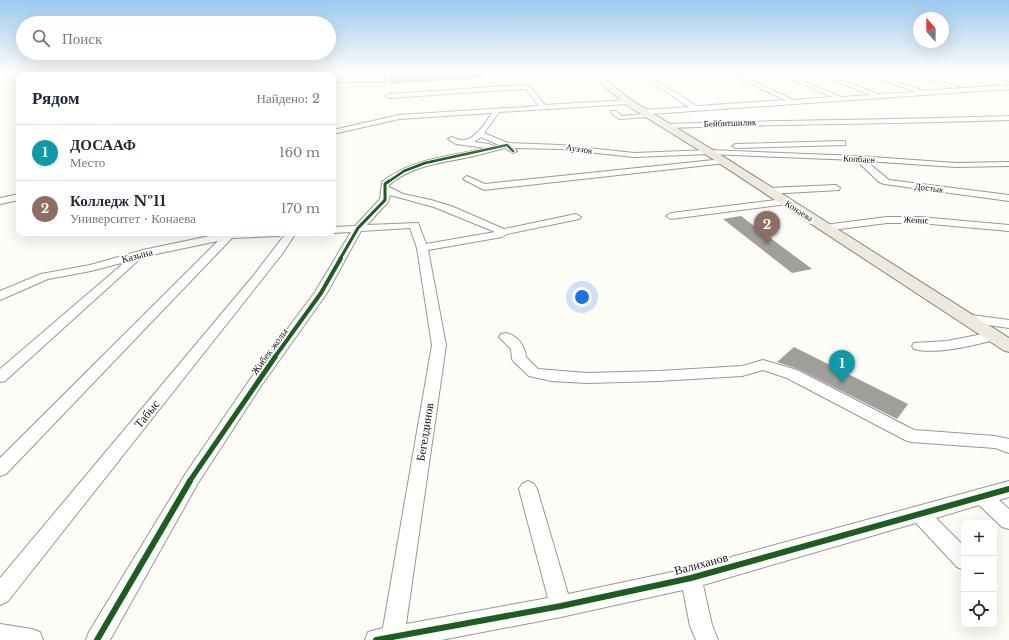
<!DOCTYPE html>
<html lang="ru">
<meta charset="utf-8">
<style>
body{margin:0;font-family:"Libre Baskerville",serif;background:#f2f2f3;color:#1f2937}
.controls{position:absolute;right:12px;bottom:12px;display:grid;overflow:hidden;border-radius:8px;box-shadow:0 4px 16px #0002}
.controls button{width:36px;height:36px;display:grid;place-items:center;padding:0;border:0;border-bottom:1px solid #e0e1e3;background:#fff;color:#1f2937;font:20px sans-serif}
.compass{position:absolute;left:913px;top:12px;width:36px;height:36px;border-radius:50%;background:#fff;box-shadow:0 4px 16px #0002;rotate:339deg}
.you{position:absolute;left:582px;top:297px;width:14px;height:14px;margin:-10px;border:3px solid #fff;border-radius:50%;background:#1a73e8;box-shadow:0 0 0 6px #1a73e833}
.badge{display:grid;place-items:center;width:26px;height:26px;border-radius:50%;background:#db2777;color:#fff;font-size:13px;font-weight:700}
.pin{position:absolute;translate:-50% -33px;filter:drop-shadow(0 1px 2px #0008)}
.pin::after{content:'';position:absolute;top:21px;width:14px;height:12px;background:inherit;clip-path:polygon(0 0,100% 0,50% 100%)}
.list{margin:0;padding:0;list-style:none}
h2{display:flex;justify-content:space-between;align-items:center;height:52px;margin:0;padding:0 16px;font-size:17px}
h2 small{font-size:13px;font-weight:400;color:#747a83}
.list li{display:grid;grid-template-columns:26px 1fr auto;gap:12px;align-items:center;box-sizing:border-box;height:56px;padding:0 16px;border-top:1px solid #e0e1e3}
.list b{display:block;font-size:15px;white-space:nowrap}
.list p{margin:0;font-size:13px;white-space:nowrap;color:#747a83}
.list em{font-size:13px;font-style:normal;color:#747a83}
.icon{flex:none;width:22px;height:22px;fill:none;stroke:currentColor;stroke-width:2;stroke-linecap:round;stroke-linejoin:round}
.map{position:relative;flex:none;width:1009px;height:640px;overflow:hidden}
.search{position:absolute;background:#fff;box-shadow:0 4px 16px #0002;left:16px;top:16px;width:320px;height:44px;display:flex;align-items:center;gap:10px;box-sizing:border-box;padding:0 14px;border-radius:22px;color:#747a83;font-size:15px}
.panel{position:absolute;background:#fff;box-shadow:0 4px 16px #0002;left:16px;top:72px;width:320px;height:164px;border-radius:8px}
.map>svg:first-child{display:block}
.building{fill:#a19f9c}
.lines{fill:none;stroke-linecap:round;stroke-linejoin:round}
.minor-casing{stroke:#979795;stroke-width:2}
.major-casing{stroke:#858482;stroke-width:2}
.minor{fill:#fffffe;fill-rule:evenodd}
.major{fill:#ede9dc;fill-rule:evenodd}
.cycleway-far4-casing{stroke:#fff;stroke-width:4}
.cycleway-far3-casing{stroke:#fff;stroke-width:5}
.cycleway-far2-casing{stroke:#fff;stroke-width:6}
.cycleway-far1-casing{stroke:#fff;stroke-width:8}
.cycleway-casing{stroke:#fff;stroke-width:8}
.cycleway-far4{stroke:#1b5e20;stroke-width:2.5}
.cycleway-far3{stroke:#1b5e20;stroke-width:3}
.cycleway-far2{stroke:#1b5e20;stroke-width:4}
.cycleway-far1{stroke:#1b5e20;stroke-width:5}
.cycleway{stroke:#1b5e20;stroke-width:6}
.labels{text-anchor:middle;stroke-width:4;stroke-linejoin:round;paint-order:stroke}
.far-street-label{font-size:9px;fill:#111;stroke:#fff}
.street-label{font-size:10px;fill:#111;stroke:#fff}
.near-street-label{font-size:12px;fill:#111;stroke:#fff}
</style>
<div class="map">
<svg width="1009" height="640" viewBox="0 0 1009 640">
<rect width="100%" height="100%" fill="#fdfcf7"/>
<g class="building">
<polygon points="388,72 484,72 484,78 391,84"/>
<polygon points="741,216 812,269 792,273 723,219"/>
<polygon points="794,347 908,404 897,419 798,369 777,362"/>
</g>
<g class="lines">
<g class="minor-casing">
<g id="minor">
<polygon points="282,72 290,72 298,75 289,75"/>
<polygon points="636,72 642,72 697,106 785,100 726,72 733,72 793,100 833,97 774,72 781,72 841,97 871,95 813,72 820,72 878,94 916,92 860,72 867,72 919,89 919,91 1009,85 1009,89 650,114 651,115 648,117 619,119 611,113 611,111 615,111 622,116 642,114 640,112 643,110 689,107"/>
<polygon points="901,72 909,72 959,87 954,88"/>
<polygon points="981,72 989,72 1009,77 1009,81"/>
<polygon points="333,78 384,78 387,80 384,82 333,82"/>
<path d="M 522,85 L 530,87 L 545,105 L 628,100 L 631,102 L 628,104 L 499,112 L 484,133 L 508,143 L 560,145 L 634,153 L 709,150 L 858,156 L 956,163 L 1009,162 L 1009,166 L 956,167 L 866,161 L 889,180 L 1009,195 L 1009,201 L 884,184 L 879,182 L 856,160 L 709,154 L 634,157 L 560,149 L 514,148 L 517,151 L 513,153 L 505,148 C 493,151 482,154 470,157 C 441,163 413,165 389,185 L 389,187 L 403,194 L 431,200 L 451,206 L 504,229 L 576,214 L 581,217 L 579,219 L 507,234 L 502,237 L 428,250 L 446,345 L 406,624 L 548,598 L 519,489 L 522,484 L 528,481 L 534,484 L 537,489 L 568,594 L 691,568 L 1009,481 L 1009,497 L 999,500 L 1009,509 L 1009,529 L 1002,527 L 979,505 L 936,518 L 964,546 L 964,570 L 957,567 L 916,523 L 703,585 L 712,625 L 718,640 L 696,640 L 690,626 L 683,590 L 561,617 L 441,640 L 365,640 L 368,632 L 383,628 L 432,345 L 417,248 L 410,228 L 361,231 L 327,293 L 261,386 L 198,483 L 110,640 L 86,640 L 89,632 L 186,473 L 251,378 L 315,292 L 351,232 L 333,233 L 333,227 L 355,226 L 380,199 L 382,182 C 412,158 450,157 486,148 L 456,144 L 448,139 L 452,137 C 456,138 459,141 464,140 C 476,139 486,122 492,113 L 399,119 L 333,134 L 333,130 L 399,115 L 539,106 L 526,89 L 522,89 L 389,98 L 386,96 L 389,94 ZM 481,137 L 499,145 L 493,146 L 489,144 L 474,142 ZM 390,195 L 434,207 L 495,232 L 426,244 L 418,223 L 367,225 L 388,202 Z"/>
<path d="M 1009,116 L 1009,120 C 895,124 780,124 666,128 L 662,126 L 666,124 C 780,120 895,120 1009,116 Z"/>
<polygon points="842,141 845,141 845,145 736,148 732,146 736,144"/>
<polygon points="723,159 727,161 726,163 484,190 463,179 467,176 485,184"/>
<polygon points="836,185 840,188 839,190 768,194 763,191 768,188"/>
<polygon points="19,194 19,200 0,204 0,198"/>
<polygon points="784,199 789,202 787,204 671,219 666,216 671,213"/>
<polygon points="887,217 920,217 1009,225 1009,231 920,223 887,223 824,231 819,228 824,225"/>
<polygon points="224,233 284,233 279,236 232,238 6,474 0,476 0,458 218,241 142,257 5,381 0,382 0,369 125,262 91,271 48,279 0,300 0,291 41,274 90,265 143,250"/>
<polygon points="286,233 296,233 282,254 8,601 0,605 0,578 254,275"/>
<polygon points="964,314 1009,320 1009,328 959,321 958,318 959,315"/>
<path d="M 993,332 L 998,333 L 1000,336 L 998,339 C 976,345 935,355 914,349 L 912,346 L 914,343 L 947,341 Z"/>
<path d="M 506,333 C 518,336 525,346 526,357 L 538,369 L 587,373 L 659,371 L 742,366 L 763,360 L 797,370 L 914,430 L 995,436 L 1009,439 L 1009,453 L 995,448 L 911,442 L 905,440 L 787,378 L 763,370 L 742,376 L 659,381 L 587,383 L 551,381 L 529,376 L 514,362 L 512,359 L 511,349 L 499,337 L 501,334 Z"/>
<polygon points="0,624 32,629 40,632 43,640 0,640"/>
</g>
</g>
<g class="major-casing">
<polygon id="major" points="588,72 596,72 631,100 713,150 1009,338 1009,352 1003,350 705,154 625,104"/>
</g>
<use href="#minor" class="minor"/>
<use href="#major" class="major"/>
<g class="cycleway-far4-casing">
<polyline id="cycleway-far4" points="388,182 404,171 425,163 507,145 513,151"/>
</g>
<g class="cycleway-far3-casing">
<polyline id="cycleway-far3" points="340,259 358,228 385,200 385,184 389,181"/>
</g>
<g class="cycleway-far2-casing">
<polyline id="cycleway-far2" points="274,358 321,293 341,258"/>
</g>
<g class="cycleway-far1-casing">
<polyline id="cycleway-far1" points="189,482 275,357"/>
</g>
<g class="cycleway-casing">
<g id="cycleway">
<polyline points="97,640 190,481"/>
<polyline points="376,640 561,606 691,578 1009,489"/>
</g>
</g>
<use href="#cycleway-far4" class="cycleway-far4"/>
<use href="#cycleway-far3" class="cycleway-far3"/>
<use href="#cycleway-far2" class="cycleway-far2"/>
<use href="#cycleway-far1" class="cycleway-far1"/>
<use href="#cycleway" class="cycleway"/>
</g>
<linearGradient id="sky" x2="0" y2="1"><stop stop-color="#9dc9ee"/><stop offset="0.45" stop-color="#fefefb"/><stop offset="1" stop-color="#fefefb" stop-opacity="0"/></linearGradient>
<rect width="1009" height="161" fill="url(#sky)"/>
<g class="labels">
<g class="far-street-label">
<text transform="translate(730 123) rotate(-2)" y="3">Бейбитшилик</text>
<text transform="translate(579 149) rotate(8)" y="3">Ауэзов</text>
<text transform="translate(859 159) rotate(3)" y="3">Копбаев</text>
<text transform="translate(929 188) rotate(7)" y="3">Достык</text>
<text transform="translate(799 211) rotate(33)" y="3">Конаева</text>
<text transform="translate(916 220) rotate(2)" y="3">Женис</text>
</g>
<g class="street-label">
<text transform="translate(137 255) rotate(-15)" y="4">Казына</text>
<text transform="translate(269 351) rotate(-54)" y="4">Жибек жолы</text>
</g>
<g class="near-street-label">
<text transform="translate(147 414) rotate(-51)" y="4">Табыс</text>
<text transform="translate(425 432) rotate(-81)" y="4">Бегелдинов</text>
<text transform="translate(701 564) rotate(-15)" y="4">Валиханов</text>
</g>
</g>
</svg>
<div class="controls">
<button>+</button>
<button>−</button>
<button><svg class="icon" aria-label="locate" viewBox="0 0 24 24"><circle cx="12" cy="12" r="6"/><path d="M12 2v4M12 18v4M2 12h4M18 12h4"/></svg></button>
</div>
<svg class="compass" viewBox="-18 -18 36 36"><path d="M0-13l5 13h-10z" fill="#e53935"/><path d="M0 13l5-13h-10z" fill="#747a83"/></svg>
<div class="you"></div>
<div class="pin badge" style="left:842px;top:383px;background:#0f9aa8">1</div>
<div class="pin badge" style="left:767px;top:244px;background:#8d6e63">2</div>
<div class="search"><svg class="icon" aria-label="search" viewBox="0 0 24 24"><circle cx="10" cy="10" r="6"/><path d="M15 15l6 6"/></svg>Поиск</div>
<section class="panel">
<h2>Рядом<small>Найдено: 2</small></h2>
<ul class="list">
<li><span class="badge" style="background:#0f9aa8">1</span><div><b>ДОСААФ</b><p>Место</p></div><em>160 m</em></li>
<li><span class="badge" style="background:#8d6e63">2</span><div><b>Колледж №11</b><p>Университет · Конаева</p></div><em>170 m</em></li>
</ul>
</section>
</div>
